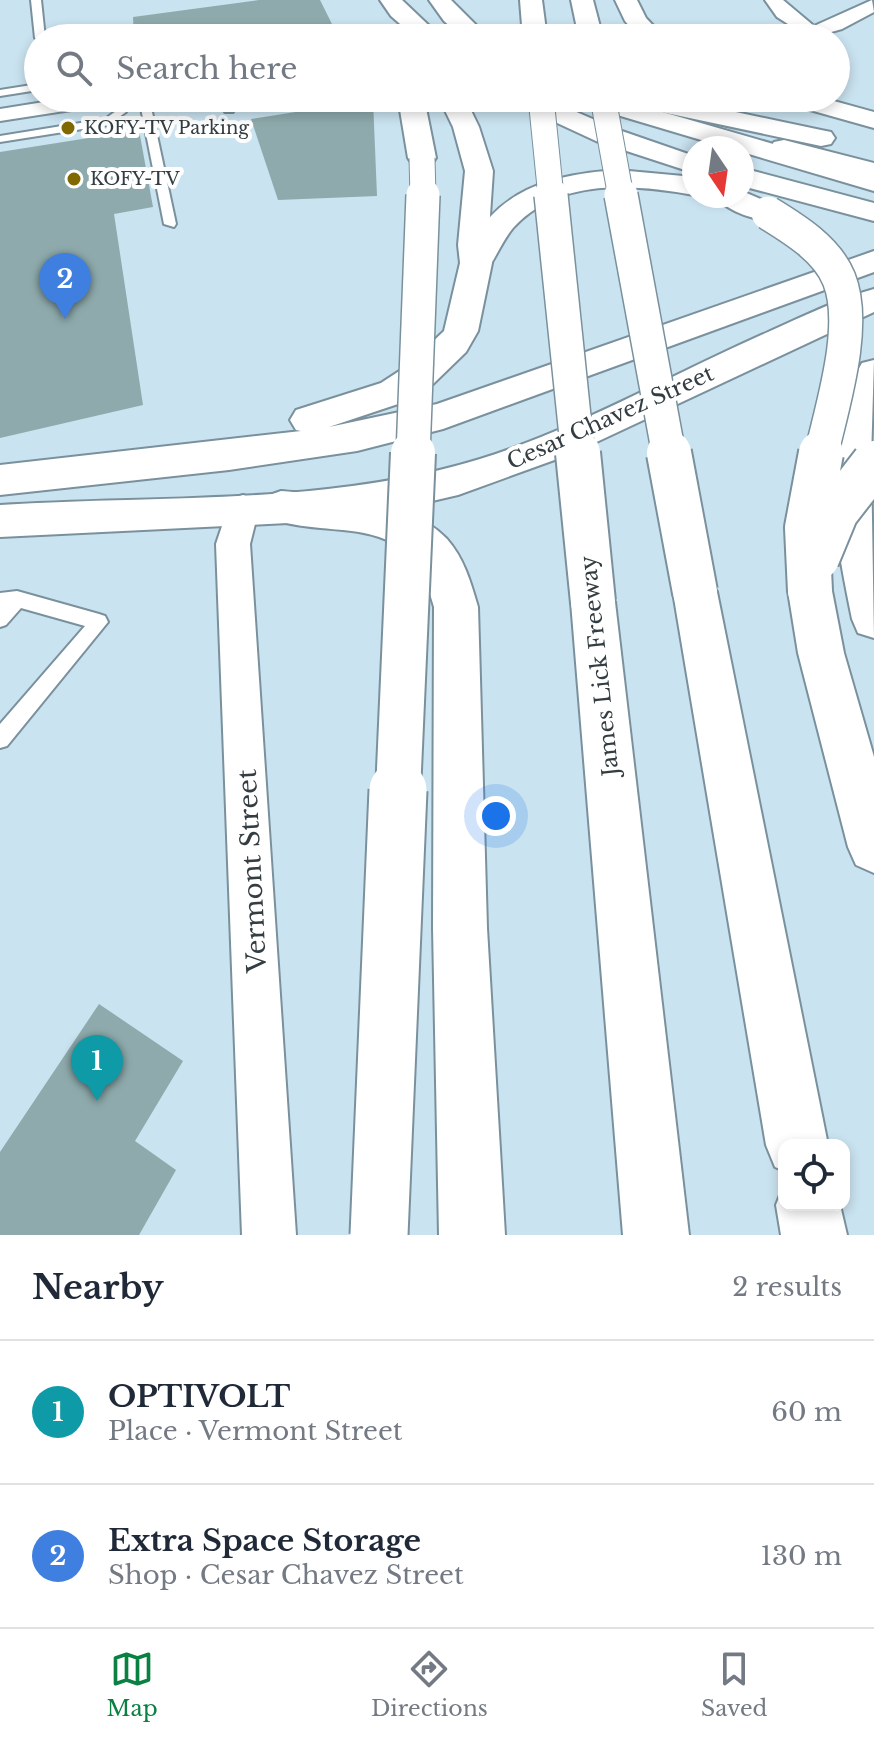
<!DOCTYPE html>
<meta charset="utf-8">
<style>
body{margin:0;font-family:"Libre Baskerville",serif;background:#f2f2f3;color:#1f2937}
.controls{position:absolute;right:24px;bottom:24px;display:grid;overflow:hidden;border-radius:16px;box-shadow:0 4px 12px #0003}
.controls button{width:72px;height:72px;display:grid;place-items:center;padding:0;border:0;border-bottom:2px solid #e0e1e3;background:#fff;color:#1f2937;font:40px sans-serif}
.compass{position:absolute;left:682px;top:136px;width:72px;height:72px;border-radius:50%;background:#fff;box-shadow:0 4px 12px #0003;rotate:167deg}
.you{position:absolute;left:496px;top:816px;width:28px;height:28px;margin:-20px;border:6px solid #fff;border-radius:50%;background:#1a73e8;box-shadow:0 0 0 12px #1a73e833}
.badge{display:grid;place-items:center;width:52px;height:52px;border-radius:50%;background:#0b8043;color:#fff;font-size:26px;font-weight:700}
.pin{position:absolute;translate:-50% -66px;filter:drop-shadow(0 2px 4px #0008)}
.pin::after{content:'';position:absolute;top:42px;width:28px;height:24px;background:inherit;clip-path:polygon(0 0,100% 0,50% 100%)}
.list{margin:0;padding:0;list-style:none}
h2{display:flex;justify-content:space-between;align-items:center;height:104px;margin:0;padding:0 32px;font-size:34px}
h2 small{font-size:26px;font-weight:400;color:#747a83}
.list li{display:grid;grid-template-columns:52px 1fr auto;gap:24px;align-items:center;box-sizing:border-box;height:144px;padding:0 32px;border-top:2px solid #e0e1e3}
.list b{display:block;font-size:30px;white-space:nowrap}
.list p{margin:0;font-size:26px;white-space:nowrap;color:#747a83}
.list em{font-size:26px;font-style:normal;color:#747a83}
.icon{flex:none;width:44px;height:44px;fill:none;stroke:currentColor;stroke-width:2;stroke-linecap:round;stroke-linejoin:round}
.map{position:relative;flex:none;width:874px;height:1235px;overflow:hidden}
.search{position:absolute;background:#fff;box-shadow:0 4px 12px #0003;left:24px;right:24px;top:24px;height:88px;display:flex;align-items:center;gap:20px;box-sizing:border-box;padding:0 28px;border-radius:44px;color:#747a83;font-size:30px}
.sheet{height:392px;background:#fff}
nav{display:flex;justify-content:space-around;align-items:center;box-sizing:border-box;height:112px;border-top:2px solid #e0e1e3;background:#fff;font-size:22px;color:#747a83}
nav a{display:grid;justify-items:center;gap:4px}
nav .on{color:#0b8043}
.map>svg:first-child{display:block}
.building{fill:#8eaaac}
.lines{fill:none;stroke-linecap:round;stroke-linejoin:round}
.lane-casing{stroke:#7a919d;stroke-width:4}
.street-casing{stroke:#7a919d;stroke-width:4}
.primary-casing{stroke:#7a919d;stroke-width:4}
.highway-casing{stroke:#7a919d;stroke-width:4}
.lane{fill:#fff;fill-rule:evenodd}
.street{fill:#fff;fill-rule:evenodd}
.primary{fill:#fff;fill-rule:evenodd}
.highway{fill:#fff;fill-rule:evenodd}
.highway-bridge-far3-casing{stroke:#7a919d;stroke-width:27;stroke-linecap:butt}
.highway-bridge-far2-casing{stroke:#7a919d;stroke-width:36;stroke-linecap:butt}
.highway-bridge-far1-casing{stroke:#7a919d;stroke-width:48;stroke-linecap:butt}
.highway-bridge-casing{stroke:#7a919d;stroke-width:61;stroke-linecap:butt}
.highway-bridge-far3{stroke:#fff;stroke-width:25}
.highway-bridge-far2{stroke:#fff;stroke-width:33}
.highway-bridge-far1{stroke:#fff;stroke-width:44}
.highway-bridge{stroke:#fff;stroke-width:57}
.poi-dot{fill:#816901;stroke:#fff;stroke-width:3}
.labels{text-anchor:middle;stroke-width:8;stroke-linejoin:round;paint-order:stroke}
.far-poi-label{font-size:18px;fill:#333d42;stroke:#fff;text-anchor:start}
.street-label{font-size:22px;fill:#333d42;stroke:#fff}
.near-street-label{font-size:26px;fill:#333d42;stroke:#fff}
</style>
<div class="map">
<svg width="874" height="1235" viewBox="0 0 874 1235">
<rect width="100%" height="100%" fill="#cae3f0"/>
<g class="building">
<polygon points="259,0 320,0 339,38 134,38 133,17"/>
<polygon points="373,100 377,196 278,200 251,119"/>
<polygon points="139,130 153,207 114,214 143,405 0,438 0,152"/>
<polygon points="99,1004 183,1061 135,1141 176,1170 139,1235 0,1235 0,1152"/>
</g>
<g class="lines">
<g class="lane-casing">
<g id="lane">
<polygon points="31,0 41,0 45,38 38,38 38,40 35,38"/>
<polygon points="38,84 38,90 0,96 0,90"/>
<polygon points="114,98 124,98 126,112 108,125 0,142 0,136 105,119 116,111"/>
<polygon points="139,98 149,98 176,224 174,227 164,224"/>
<polygon points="219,98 229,98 233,112 225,112"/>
<polygon points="17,591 99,614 105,616 108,622 7,746 0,748 0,724 85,626 21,608 6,625 0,627 0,593"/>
</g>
</g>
<g class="street-casing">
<g id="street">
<polygon points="765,0 783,0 814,26 872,0 874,12 842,29 810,38 777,17"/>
<polygon points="69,98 120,98 110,104 0,121 0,109"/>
<polygon points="243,495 255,499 259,508 250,544 296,1235 242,1235 216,544 231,499"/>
</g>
</g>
<g class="primary-casing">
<g id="primary">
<polygon points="380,0 402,0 442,38 416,38 391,16"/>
<polygon points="429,0 451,0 489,38 463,38 444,21"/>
<polygon points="439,98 465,98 479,127 493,171 488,245 492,263 478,331 466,352 433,384 407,401 329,427 437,404 874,251 874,272 443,429 357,451 229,470 0,495 0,465 301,431 296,430 290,420 296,410 381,383 407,366 444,331 460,263 458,245 465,171 453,127"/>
<polygon points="510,98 544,98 616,129 694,156 694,173 596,141 514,103"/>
<polygon points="620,98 670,98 821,130 831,132 835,138 831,144 821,146 633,106 624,103"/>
<polygon points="784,140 874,163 874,180 774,154 770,148 774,142"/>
<polygon points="742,168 874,203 874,221 742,186"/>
<path d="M 874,289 L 874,312 L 571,454 L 458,495 L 402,508 L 288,523 L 0,537 L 0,505 C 158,495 327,506 480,459 C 579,428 673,374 768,332 C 802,317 838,299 874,289 Z"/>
</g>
</g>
<g class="highway-casing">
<g id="highway">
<polygon points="520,0 542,0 547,38 523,38"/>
<polygon points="571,0 593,0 603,38 579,38"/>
<polygon points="615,0 637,0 646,18 665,38 640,38 625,21"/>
<polygon points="398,98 424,98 436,158 432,164 422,166 412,164 408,158"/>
<polygon points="573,98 614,98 874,173 874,191 742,152 742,148 728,148 577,103"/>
<polygon points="781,98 823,98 874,112 874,128 785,103"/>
<path d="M 618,170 L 694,177 L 694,195 C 633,184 559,177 513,228 C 503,240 496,257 487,270 L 476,273 L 465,270 L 460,263 C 470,248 479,229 491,216 C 524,181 573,173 618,170 Z"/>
<path d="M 742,191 L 779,207 L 783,213 L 779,219 C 761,224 726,211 715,196 L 742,196 Z"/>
<path d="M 874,360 L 871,459 L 874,638 L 858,633 L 852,619 C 835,535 815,441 862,363 Z"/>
<path d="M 281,491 C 335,496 406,497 447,539 C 464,558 471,583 478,607 L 487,928 L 505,1235 L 439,1235 L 433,928 L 434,607 C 409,507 340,542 267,518 L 261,507 L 267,496 Z"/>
<polygon points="810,573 825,578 832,591 844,653 874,757 874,873 856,865 848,847 798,653 788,591 795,578"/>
<polygon points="695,574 710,579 717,592 828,1145 784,1145 784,1171 775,1167 766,1145 673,592 680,579"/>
<polygon points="593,583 608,589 615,602 689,1235 623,1235 571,602 578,589"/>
<polygon points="784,1185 784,1205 840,1205 847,1235 781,1235 776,1205"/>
</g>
</g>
<use href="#lane" class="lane"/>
<use href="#street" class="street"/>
<use href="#primary" class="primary"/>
<use href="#highway" class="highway"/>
<g class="highway-bridge-far3-casing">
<g id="highway-bridge-far3">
<polyline points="541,98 551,197"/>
<polyline points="603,98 621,197"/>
<polyline points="422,158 423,197"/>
</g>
</g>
<g class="highway-bridge-far2-casing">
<g id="highway-bridge-far2">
<polyline points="551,195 578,455"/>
<polyline points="621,195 669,455"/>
<path d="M 768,213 C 794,229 827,249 839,279 C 858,326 832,407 821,455"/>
<polyline points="413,455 423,195"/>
</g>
</g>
<g class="highway-bridge-far1-casing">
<g id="highway-bridge-far1">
<polyline points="578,453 593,602"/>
<polyline points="669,453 695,592"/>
<polyline points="817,558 836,512 874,463"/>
<polyline points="810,591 807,528 821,453"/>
<polyline points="398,792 413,453"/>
</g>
</g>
<g class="highway-bridge-casing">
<polyline id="highway-bridge" points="379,1235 398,790"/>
</g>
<use href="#highway-bridge-far3" class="highway-bridge-far3"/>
<use href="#highway-bridge-far2" class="highway-bridge-far2"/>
<use href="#highway-bridge-far1" class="highway-bridge-far1"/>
<use href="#highway-bridge" class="highway-bridge"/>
</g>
<g class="poi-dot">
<circle cx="68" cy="128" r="8"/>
<circle cx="74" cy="179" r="8"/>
</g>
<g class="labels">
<g class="far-poi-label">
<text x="84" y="134">KOFY-TV Parking</text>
<text x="90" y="185">KOFY-TV</text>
</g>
<g class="street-label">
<text transform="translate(610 417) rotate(-24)" y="8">Cesar Chavez Street</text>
<text transform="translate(599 666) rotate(-96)" y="8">James Lick Freeway</text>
</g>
<g class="near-street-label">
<text transform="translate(252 871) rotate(-93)" y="9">Vermont Street</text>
</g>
</g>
</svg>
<div class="controls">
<button><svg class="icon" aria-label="locate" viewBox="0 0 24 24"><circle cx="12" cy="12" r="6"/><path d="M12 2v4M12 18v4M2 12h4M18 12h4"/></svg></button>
</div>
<svg class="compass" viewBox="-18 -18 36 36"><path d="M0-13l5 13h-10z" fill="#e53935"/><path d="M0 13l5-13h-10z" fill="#747a83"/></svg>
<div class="you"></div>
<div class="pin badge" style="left:97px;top:1101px;background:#0f9aa8">1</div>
<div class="pin badge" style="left:65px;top:319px;background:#3f7fe0">2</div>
<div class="search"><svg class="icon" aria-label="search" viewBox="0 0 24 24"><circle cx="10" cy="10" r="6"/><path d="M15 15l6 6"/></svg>Search here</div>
</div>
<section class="sheet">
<h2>Nearby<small>2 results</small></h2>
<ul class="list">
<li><span class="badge" style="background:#0f9aa8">1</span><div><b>OPTIVOLT</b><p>Place · Vermont Street</p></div><em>60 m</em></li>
<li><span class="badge" style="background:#3f7fe0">2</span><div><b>Extra Space Storage</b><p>Shop · Cesar Chavez Street</p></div><em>130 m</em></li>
</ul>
</section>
<nav>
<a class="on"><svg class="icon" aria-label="map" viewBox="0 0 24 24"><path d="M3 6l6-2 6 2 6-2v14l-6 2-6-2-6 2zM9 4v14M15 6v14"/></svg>Map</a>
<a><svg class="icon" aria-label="directions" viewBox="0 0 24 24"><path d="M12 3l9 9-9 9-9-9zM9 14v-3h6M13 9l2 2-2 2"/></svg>Directions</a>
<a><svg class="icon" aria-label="saved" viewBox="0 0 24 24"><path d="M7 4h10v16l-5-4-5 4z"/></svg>Saved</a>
</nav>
